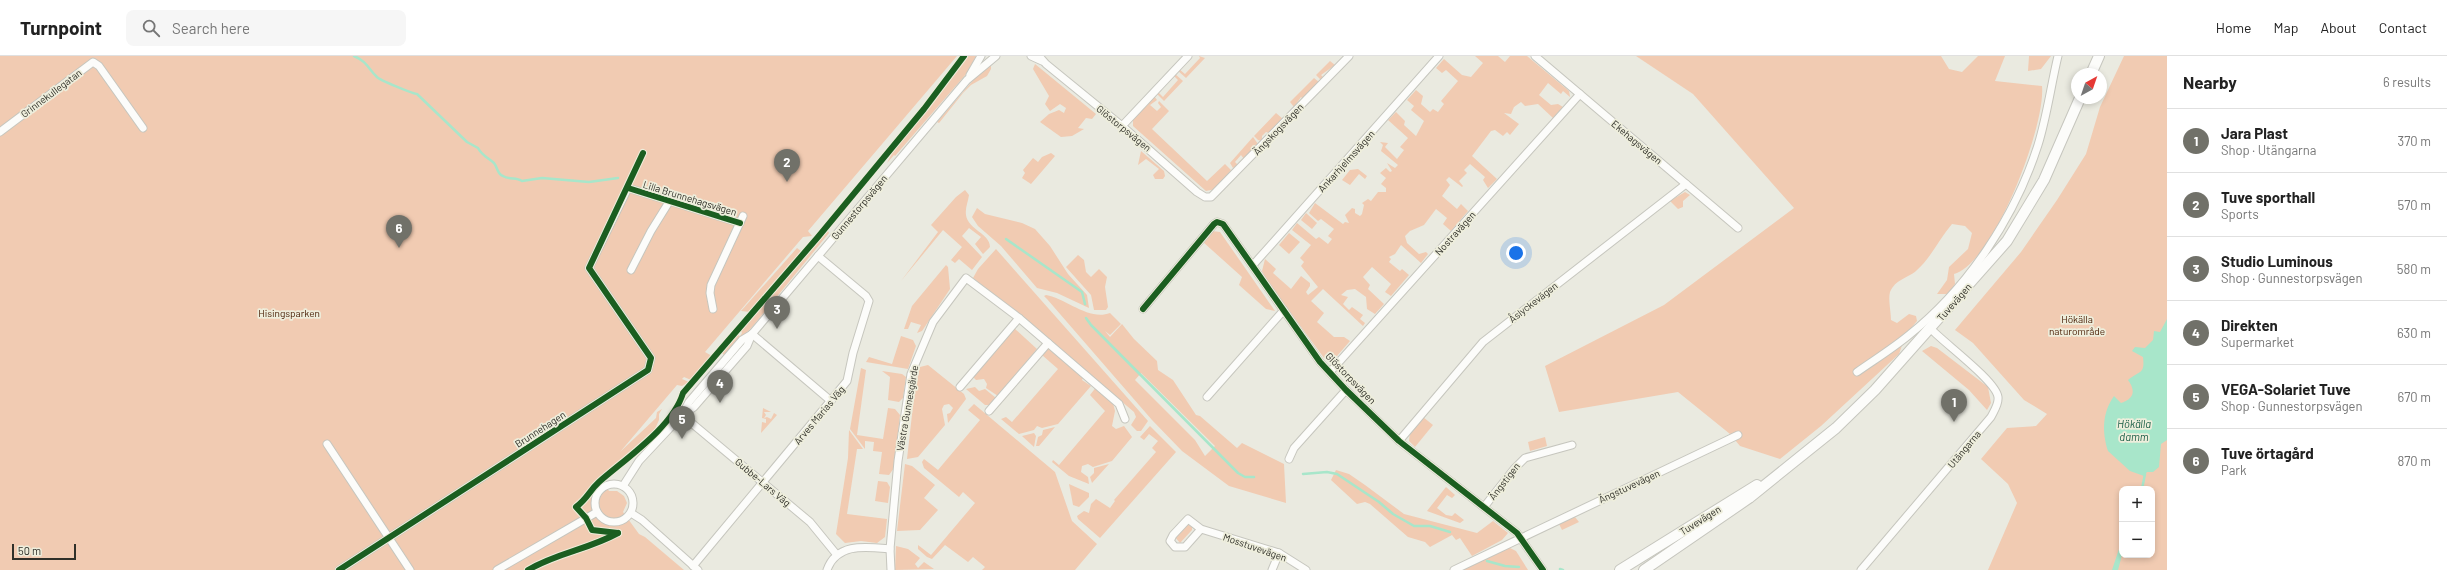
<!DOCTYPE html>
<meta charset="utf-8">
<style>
body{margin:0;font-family:Barlow,sans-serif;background:#f6f6f6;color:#222}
.controls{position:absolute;right:12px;bottom:12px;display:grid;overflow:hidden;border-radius:8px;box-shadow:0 2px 6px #0003}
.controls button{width:36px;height:36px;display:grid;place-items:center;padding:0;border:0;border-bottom:1px solid #e0e0e0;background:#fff;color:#222;font:20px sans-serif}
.compass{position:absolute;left:2071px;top:12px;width:36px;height:36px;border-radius:50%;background:#fff;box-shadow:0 2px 6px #0003;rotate:40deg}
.scale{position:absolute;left:12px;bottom:10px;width:64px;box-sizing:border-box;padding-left:4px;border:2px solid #303029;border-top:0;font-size:11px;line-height:14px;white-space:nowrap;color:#303029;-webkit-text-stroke:3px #eeeedc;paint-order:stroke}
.you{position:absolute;left:1516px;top:197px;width:14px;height:14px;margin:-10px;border:3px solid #fff;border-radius:50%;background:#1a73e8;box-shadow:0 0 0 6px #1a73e833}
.badge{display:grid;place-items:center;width:26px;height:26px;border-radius:50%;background:#717169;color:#fff;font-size:13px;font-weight:700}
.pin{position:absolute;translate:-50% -33px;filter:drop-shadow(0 1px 2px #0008)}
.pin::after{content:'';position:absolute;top:21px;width:14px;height:12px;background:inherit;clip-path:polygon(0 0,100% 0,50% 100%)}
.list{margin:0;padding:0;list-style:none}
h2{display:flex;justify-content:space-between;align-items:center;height:52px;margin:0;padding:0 16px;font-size:17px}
h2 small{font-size:13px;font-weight:400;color:#767676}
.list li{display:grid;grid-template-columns:26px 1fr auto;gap:12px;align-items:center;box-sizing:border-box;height:64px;padding:0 16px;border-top:1px solid #e0e0e0}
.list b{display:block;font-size:15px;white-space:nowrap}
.list p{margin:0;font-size:13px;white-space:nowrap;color:#767676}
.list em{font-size:13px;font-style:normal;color:#767676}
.icon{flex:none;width:22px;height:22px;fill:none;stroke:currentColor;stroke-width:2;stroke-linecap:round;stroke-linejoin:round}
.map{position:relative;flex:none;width:2167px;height:514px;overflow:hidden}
header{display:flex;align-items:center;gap:24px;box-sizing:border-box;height:56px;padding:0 20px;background:#fff;border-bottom:1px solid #e0e0e0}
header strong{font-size:19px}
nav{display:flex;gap:22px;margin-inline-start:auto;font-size:14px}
.search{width:280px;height:36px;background:#f6f6f6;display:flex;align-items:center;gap:10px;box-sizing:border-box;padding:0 14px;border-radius:8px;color:#767676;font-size:15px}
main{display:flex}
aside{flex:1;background:#fff}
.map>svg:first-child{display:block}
.green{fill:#f1cbb2;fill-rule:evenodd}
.water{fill:#a8e6ca}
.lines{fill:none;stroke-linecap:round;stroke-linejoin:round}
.stream{stroke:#a8e6ca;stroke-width:2.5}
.street-casing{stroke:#c6c6be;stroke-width:9}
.secondary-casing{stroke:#c6c6be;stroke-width:12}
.street{stroke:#fcfcfa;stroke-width:7}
.secondary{stroke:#fcfcfa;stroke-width:10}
.cycleway-casing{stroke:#eeeedc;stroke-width:8}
.cycleway{stroke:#1b5e20;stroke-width:6}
.labels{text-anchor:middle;stroke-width:3.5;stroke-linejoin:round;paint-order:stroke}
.street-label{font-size:10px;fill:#303029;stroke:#eeeedc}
.park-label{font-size:10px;fill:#461a00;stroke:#eeeedc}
.water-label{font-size:11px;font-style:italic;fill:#185d46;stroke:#eeeedc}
</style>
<header>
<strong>Turnpoint</strong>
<div class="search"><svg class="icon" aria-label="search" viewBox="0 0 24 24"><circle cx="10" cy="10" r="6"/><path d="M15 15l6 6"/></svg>Search here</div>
<nav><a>Home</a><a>Map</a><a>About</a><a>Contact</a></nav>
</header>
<main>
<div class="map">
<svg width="2167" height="514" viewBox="0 0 2167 514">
<rect width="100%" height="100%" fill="#eaeae0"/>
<g class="green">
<polygon points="0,0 957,0 808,175 812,180 803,181 705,296 712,300 691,324 684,321 682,323 689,326 682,330 677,329 620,396 656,362 657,356 662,353 659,358 659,364 655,373 601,422 609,435 617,435 624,440 627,447 623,456 639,478 645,481 684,514 0,514"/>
<polygon points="968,0 976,0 967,17 895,100 894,99 887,107 892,97 922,59 924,59"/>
<polygon points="1199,0 1205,2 1186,22 1177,14 1179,13 1185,18 1200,2"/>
<polygon points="1475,0 1498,0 1505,6 1510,0 1527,0 1569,35 1570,41 1563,35 1561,38 1548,27 1539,39 1551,49 1558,48 1563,51 1553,62 1538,48 1525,50 1521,46 1514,51 1511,58 1504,57 1519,68 1510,79 1507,76 1503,80 1495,74 1491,75 1472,100 1497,123 1488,132 1483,124 1485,121 1470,108 1464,114 1467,117 1459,125 1463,130 1462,131 1449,121 1446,124 1450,129 1442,140 1457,153 1461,148 1468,155 1451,175 1443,168 1447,162 1436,153 1424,169 1410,175 1405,180 1407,187 1419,198 1426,196 1428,198 1421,207 1401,189 1395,198 1389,201 1391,203 1389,206 1400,215 1402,213 1409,219 1391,240 1385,236 1391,228 1372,211 1363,221 1370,229 1368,233 1384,248 1375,258 1367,253 1366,241 1355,233 1347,234 1341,239 1348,241 1343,248 1349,254 1352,251 1363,259 1360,263 1365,267 1363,270 1323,233 1311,245 1324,257 1317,266 1334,281 1344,281 1350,285 1337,300 1324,302 1267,225 1262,215 1265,203 1276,213 1273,217 1291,233 1301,220 1310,227 1310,230 1306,236 1308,239 1318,231 1301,210 1304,206 1300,202 1311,189 1292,174 1297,167 1316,183 1319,181 1328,188 1332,183 1328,180 1334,173 1321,163 1318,165 1309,157 1315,147 1343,168 1345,166 1349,167 1345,159 1352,152 1355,153 1355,157 1360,160 1362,158 1364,149 1362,147 1368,143 1371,145 1378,136 1386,136 1386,132 1381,128 1386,122 1380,117 1386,112 1390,116 1392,115 1387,107 1395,112 1398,109 1381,95 1383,89 1380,86 1388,87 1385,91 1397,103 1404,94 1400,91 1408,82 1388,64 1396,56 1405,65 1404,69 1416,80 1424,65 1411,54 1414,50 1407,44 1416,34 1423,40 1421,48 1430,56 1433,53 1438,56 1444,48 1441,45 1458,25 1446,14 1442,17 1436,12 1444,3 1462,19 1471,21 1483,7"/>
<path d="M 1636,0 L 1941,0 L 1949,13 L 1962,16 L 1978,0 L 2005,0 L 1995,25 L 2042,30 C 2046,70 1993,208 1954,218 L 1955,228 L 1948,238 L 1937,238 L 1947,224 L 1949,211 L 1968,193 L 1972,177 L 1965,170 L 1952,168 C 1939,183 1931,202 1916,215 C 1906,223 1896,223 1890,236 C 1888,243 1891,256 1891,264 L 1897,267 L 1909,258 L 1916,260 L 1917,265 L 1906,278 L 1899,298 L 1821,370 L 1780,403 L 1740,390 L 1730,378 L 1678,336 L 1559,356 L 1545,310 L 1664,249 L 1794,152 L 1693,38 Z"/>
<polygon points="2029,0 2051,0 2041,13 2028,15"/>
<path d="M 2124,0 L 2167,0 L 2167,514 L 1988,514 L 2017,447 L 2008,428 L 1981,403 L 2007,372 L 2036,370 L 2047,358 L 2024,344 L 1973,287 L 1955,274 L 2021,196 L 2057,144 L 2086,98 L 2100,51 ZM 2122,433 L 2152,433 L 2152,499 L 2122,499 Z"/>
<polygon points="1330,5 1335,9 1321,19 1323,21 1321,24 1316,19"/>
<polygon points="1035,8 1096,58 1092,63 1086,62 1078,72 1084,73 1072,80 1061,81 1040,66 1049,58 1059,54 1064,57 1066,52 1060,48 1050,55 1045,48 1049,40 1033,13"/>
<polygon points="991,9 991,13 987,20 971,29 963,37 939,67 937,66 976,21"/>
<polygon points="1174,17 1183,25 1164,45 1156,37 1157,35 1163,41 1178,24 1173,19"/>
<polygon points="1314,22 1319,26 1303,43 1301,41 1294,51 1290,46"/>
<polygon points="1154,40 1157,44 1150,49 1157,55 1161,51 1158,47 1159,45 1169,55 1152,73 1207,125 1225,108 1231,114 1216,133 1206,135 1133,70 1133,61"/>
<polygon points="1276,57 1283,63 1269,77 1266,76 1262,80 1262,85 1258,84 1254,80"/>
<polygon points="1253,81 1258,88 1244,103 1241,99 1235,106 1238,109 1233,112 1230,107"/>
<polygon points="1141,95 1164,115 1165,120 1163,123 1155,123 1153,119 1159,113 1146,103 1138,109"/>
<polygon points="1051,97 1055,100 1031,128 1022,122 1025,117 1023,114 1033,102 1038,106 1042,101"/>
<polygon points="1358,113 1367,120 1365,123 1359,118 1350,129 1342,124 1350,114"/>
<path d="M 965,134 L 969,139 C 968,146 965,152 966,159 C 968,174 990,177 990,191 L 983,198 L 975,188 L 981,181 L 969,172 L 962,180 L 982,201 L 972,214 L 959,203 L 955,207 L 951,204 L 962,191 L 943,174 L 901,225 L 938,176 L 931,169 L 956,141 Z"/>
<polygon points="1685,136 1690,139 1683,145 1683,151 1678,153 1670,145"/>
<polygon points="977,152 985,158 1022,167 1035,173 1050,190 1068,218 1087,239 1089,252 1057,237 1037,232 1001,190 978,170 972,161"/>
<polygon points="1306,157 1317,167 1312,173 1301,164"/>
<polygon points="828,175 829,177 753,270 725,300 722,297 738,279 740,280 742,277 741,275"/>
<polygon points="1212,175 1220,176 1275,255 1266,253 1239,229 1242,221 1203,186"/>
<polygon points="1289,177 1300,186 1289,198 1279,189"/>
<polygon points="797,192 801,195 750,256 741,255"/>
<polygon points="996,193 1148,365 1141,375 1137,375 1131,369 1136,361 1134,356 1019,258 973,222 978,213"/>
<polygon points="1078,199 1084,204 1086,216 1091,221 1099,213 1107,221 1105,231 1108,251 1106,254 1094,254 1091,239 1066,211"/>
<polygon points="946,209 948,211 950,233 922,275 917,277 921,269 911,266 908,273 904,273 912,250"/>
<path d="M 1046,239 C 1067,243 1089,265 1110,257 L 1121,268 L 1110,279 L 1105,275 L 1110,281 L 1122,268 L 1134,283 L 1157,305 L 1158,314 L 1173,324 L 1196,359 L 1200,360 L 1237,392 L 1242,387 L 1284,408 L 1286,447 L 1229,430 L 1182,395 L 1152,364 L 1047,243 L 1044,240 ZM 1141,317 L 1215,390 L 1205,400 L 1195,384 L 1135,324 Z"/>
<polygon points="1014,272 1037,293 998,340 986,332 987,328 984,323 976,324 972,320"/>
<polygon points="901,280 913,284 916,290 908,313 866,306 869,301 892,308"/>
<polygon points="1049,289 1082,317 1080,320 1083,322 1082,324 1091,330 1058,368 1042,372 1037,370 1034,374 1019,378 1001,363 1006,361 1012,366 1058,313 1042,299"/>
<polygon points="1931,290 1937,292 1988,331 1991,347 1987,354 1969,334 1922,295"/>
<polygon points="928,309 964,338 966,343 948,367 947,358 950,357 953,352 949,348 944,349 942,353 945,369 918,401 907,403 915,332 920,311"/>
<polygon points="861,312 866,314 857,379 883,383 888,352 895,353 900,359 894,412 889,419 879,418 882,396 873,395 874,386 865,385 865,393 850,373"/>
<polygon points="882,315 902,318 906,321 903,342 899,346 888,344 890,321"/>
<polygon points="1097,330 1113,347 1115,355 1112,370 1116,373 1124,370 1132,381 1112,405 1093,411 1088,408 1082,410 1081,416 1088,421 1089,428 1069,420 1052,406 1053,404 1059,409 1105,355 1090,339"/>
<polygon points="975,331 979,335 985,333 996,342 990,349 985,349 966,333"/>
<polygon points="974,348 1055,416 1072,465 1097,488 1075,514 982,514 985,511 973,501 968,506 945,489 932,503 927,501 918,493 918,489 931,499 975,447 963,436 959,441 924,412 922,406 924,403 938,414 980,364 968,354"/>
<polygon points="763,352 771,356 764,356 766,359 764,362 767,361 771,363 774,357 777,359 761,377 762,366 766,367 766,363 762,362"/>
<polygon points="1423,361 1433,369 1415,391 1409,385 1410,375"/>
<polygon points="1150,370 1176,396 1100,482 1078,463 1077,460 1084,455 1089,457 1091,448 1096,443 1110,452 1115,445 1114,444 1156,396 1152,392 1158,385 1149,378 1144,384 1140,381"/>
<polygon points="1055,371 1039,390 1036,390 1038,381 1042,379 1043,374"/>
<polygon points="849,374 863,393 857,393 847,458 887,463 885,481 877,487 861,485 845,487 836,478 848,402"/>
<polygon points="1034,377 1036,380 1034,391 1022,380"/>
<polygon points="1545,381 1547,390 1530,395 1528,386"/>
<polygon points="905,408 912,410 935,429 924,442 938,454 920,474 897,475"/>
<polygon points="1109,408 1092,427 1090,421 1094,417 1094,412"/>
<polygon points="1336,414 1349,418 1365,429 1404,458 1477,477 1493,465 1508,477 1502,484 1472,500 1460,482 1456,484 1452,479 1430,491 1425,486 1408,481 1370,448 1365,446 1357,448 1331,424"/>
<polygon points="878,425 887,426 890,431 888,447 875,445"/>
<polygon points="1069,428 1089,437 1089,441 1079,451 1073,449"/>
<polygon points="1446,431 1455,439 1452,442 1447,439 1437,452 1446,459 1452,460 1455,457 1464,464 1460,467 1427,455"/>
<polygon points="1575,461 1579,466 1562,474 1559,468"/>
<polygon points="1187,468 1192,471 1192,474 1180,487 1175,481"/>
<polygon points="896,490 908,493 920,502 915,508 918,512 924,506 934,513 895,514"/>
<polygon points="1508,491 1516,495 1528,514 1463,514"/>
</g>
<g class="water">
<path d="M 2167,263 L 2167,384 L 2161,388 L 2159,411 L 2153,416 L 2147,416 L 2144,420 L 2130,415 L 2108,395 C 2102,376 2102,357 2114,340 L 2121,347 C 2134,343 2136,335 2128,324 C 2140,314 2145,319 2143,301 L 2132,295 L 2135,291 L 2145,292 L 2153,284 L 2154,275 L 2160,276 Z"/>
<polygon points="2122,484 2122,499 2118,514 2112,514"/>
</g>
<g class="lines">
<g class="stream">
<path d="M 354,0 C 368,6 368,13 377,21 C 379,24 414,38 417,38 L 467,86 L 478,92 C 482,100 489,102 494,107 C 498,112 497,118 503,120 C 510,124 516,121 522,125 L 542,122 L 589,126 L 618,122"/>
<polyline points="1006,183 1082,236 1085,248"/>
<polyline points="1086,262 1091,269 1238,417 1245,421 1254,421"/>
<polyline points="1303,418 1327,416 1337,418 1379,446 1393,458 1414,470 1430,470 1450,476"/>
<polyline points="2142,433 2145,418"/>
<polyline points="1487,505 1505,510 1519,511"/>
<polyline points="1560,513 1563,514"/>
</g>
<g class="street-casing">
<g id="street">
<polyline points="1031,0 1042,5"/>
<polyline points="1039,0 1046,8 1122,70 1197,136 1205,141 1211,141 1215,137 1349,0"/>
<polyline points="1535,0 1738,172"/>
<polyline points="970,19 981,0"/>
<polyline points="1122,70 1188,0"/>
<polyline points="0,76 93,6 99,10 143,72"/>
<polyline points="1253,209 1439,0"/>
<polyline points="631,214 651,175 669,146"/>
<polyline points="713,253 710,237 711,229 743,160"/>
<polyline points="1143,253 1214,168 1217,166 1223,168 1320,306 1346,334 1399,385 1517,477 1543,514"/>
<polyline points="752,278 831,345"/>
<polyline points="1330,316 1580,38"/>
<path d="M 1857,316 C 1874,304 1892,293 1909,279 C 1968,232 2015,161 2038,89 C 2047,60 2051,29 2058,0"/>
<polyline points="960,331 1019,262"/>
<polyline points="1207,341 1284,254"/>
<polyline points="989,355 1048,287"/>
<polyline points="683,357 689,346 742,284 752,278"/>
<polyline points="682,359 810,466 837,499"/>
<polyline points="1399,385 1483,286 1686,128"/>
<polyline points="327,388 410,514"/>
<polyline points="1289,403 1294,392 1346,334"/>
<circle cx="614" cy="447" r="19"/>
<polyline points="623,430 639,405 682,359 694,351 747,290 752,278 967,24 996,0"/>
<polyline points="1484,451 1514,413 1525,402 1572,389"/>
<polyline points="631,457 642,464 698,514"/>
<polyline points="1201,473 1185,491 1175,491 1170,485 1173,479 1188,463 1201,473 1279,497 1306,514"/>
<polyline points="693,510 847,325 853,297 869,245 866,240 818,200"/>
<polyline points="339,514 648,314 651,302 589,212 628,132 740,167"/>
<polyline points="497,514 597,456"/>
<path d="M 827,514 C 837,486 867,491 890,493"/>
<polyline points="891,514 890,493 898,405 911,318 933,266 966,222 1019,262 1119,348 1125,363"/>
<polyline points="1272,514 1279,497"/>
<polyline points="1454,514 1738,379"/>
<path d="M 1861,514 L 1991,361 C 1994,355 1999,348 1998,341 C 1996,325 1944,287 1931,273"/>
</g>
</g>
<g class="secondary-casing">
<g id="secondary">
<polyline points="2091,18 2099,0"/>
<polyline points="1620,514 1757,429"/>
<polyline points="1644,514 1749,442 1836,372 1875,334 2007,185 2044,124 2080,42"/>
</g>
</g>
<use href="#street" class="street"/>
<use href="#secondary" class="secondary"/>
<g class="cycleway-casing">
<g id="cycleway">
<polyline points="628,132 740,167"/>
<polyline points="1143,253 1214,168 1217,166 1223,168 1320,306 1346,334 1399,385 1517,477 1543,514"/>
<path d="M 618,477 L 592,474 L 586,462 L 576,451 C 588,442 589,435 599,426 C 625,403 673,371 683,337 L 818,181 L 924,53 L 964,0"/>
<polyline points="339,514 648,314 651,302 589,212 643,97"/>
<path d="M 528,514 C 559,496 587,494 618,477"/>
</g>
</g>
<use href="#cycleway" class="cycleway"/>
</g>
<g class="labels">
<g class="street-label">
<text transform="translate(51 37) rotate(-37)" y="4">Grinnekullegatan</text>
<text transform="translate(1124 72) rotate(39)" y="4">Glöstorpsvägen</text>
<text transform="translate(1278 73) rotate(-46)" y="4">Ängskogsvägen</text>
<text transform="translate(1637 86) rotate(40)" y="4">Ekehagsvägen</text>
<text transform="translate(1346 105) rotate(-48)" y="4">Ankarhjelmsvägen</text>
<text transform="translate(690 142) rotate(17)" y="4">Lilla Brunnehagsvägen</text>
<text transform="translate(859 151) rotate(-50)" y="4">Gunnestorpsvägen</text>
<text transform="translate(1455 177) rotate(-48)" y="4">Nostravägen</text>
<text transform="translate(1533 246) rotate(-38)" y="4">Åslyckevägen</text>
<text transform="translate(1954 246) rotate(-49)" y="4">Tuvevägen</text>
<text transform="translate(1351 322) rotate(46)" y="4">Glöstorpsvägen</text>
<text transform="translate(907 352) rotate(-80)" y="4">Västra Gunnesgärde</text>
<text transform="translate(819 359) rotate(-50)" y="4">Arves Marias Väg</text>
<text transform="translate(540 373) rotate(-33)" y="4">Brunnehagen</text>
<text transform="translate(1964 393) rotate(-50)" y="4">Utängarna</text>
<text transform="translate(1504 425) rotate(-52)" y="4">Ängstigen</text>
<text transform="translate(763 426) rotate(40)" y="4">Gubbe-Lars Väg</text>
<text transform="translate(1629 430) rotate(-25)" y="4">Ängstuvevägen</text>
<text transform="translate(1700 464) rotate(-32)" y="4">Tuvevägen</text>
<text transform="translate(1255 491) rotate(19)" y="4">Mosstuvevägen</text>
</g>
<g class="park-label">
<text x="289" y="261">Hisingsparken</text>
<text x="2077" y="267">Hökälla<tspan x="2077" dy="12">naturområde</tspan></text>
</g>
<g class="water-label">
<text x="2134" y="372">Hökälla<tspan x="2134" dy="13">damm</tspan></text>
</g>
</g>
</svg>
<div class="controls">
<button>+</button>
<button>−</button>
</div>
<svg class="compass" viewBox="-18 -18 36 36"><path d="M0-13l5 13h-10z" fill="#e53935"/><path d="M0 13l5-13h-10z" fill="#767676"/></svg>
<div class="scale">50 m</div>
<div class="you"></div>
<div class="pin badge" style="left:1954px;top:366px">1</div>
<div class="pin badge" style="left:787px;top:126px">2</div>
<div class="pin badge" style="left:777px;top:273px">3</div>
<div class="pin badge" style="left:720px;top:347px">4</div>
<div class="pin badge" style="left:682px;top:383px">5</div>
<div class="pin badge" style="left:399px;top:192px">6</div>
</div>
<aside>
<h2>Nearby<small>6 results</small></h2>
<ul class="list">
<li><span class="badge">1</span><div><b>Jara Plast</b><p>Shop · Utängarna</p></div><em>370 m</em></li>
<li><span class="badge">2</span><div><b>Tuve sporthall</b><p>Sports</p></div><em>570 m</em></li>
<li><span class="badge">3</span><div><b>Studio Luminous</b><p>Shop · Gunnestorpsvägen</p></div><em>580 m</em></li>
<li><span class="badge">4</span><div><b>Direkten</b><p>Supermarket</p></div><em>630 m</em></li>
<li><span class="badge">5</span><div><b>VEGA-Solariet Tuve</b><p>Shop · Gunnestorpsvägen</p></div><em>670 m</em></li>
<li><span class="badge">6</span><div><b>Tuve örtagård</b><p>Park</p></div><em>870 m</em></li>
</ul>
</aside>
</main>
